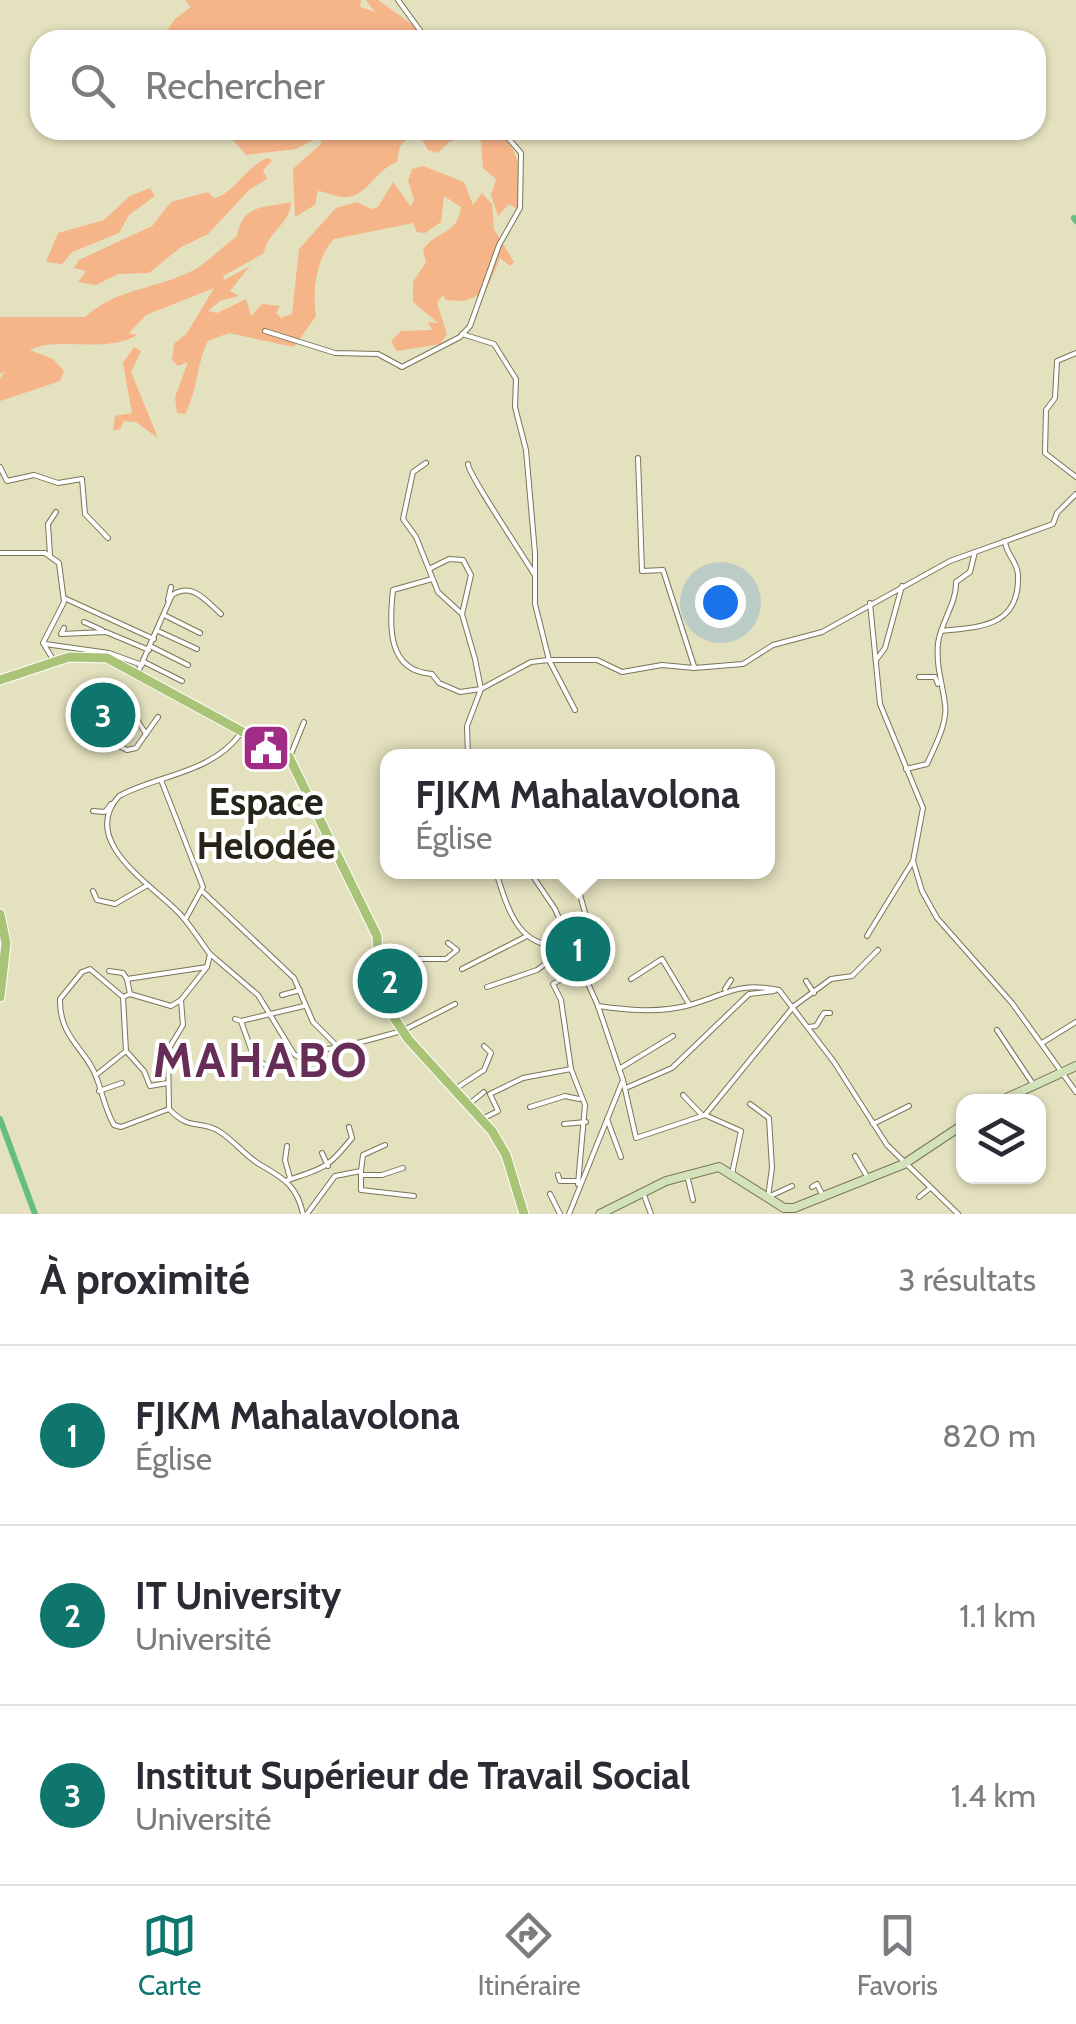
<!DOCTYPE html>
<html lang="fr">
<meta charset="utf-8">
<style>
body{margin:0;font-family:Cabin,sans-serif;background:#f2f2f3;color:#2b2b33}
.controls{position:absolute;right:30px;bottom:30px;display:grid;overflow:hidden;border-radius:20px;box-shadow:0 2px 8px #0004}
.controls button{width:90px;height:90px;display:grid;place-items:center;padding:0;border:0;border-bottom:2px solid #e1e1e2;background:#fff;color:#2b2b33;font:50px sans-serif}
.you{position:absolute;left:720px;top:602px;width:35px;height:35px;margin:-25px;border:8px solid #fff;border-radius:50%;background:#1a73e8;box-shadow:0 0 0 15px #1a73e833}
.badge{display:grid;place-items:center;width:65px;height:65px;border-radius:50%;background:#0f766e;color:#fff;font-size:32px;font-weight:700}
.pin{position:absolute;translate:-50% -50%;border:5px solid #fff;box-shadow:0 2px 10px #0006}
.popup{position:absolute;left:380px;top:749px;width:395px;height:130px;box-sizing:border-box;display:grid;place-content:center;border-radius:20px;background:#fff;filter:drop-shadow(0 2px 8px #0005);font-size:32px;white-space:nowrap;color:#7c7c81}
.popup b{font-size:38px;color:#2b2b33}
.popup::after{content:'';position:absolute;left:50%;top:100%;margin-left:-20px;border:20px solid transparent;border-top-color:#fff}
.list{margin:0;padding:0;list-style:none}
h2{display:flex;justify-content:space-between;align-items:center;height:130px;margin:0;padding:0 40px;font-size:42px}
h2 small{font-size:32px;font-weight:400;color:#7c7c81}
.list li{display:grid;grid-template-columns:65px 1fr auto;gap:30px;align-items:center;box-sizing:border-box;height:180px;padding:0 40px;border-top:2px solid #e1e1e2}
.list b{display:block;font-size:38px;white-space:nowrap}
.list p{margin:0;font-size:32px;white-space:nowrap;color:#7c7c81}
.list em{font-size:32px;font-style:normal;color:#7c7c81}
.icon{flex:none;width:55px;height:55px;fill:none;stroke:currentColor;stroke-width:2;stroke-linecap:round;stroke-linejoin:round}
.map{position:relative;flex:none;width:1076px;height:1214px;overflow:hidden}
.search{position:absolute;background:#fff;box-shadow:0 2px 8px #0004;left:30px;right:30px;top:30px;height:110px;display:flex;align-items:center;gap:25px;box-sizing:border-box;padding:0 35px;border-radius:30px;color:#7c7c81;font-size:38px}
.sheet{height:670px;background:#fff}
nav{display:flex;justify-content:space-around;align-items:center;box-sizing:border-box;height:140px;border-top:2px solid #e1e1e2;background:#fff;font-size:28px;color:#7c7c81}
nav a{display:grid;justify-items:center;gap:5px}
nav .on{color:#0f766e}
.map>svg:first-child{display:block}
.green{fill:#f6b489}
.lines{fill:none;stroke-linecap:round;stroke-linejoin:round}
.river{stroke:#64be82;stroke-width:6}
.street-casing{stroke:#797657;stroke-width:6}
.secondary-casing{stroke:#797657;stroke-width:10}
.primary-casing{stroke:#fff;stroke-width:11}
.street{stroke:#fff;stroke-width:4}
.secondary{stroke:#d4e2bb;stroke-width:8}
.primary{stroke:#a9c477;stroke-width:9}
.labels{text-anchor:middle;stroke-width:8;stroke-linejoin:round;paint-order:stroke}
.poi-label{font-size:38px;font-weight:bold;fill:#262418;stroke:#fff}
.district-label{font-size:48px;font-weight:bold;letter-spacing:2.5px;fill:#662d57;stroke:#fff}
</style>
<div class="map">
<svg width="1076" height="1214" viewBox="0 0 1076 1214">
<rect width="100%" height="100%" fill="#e4e1bf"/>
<g class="green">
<polygon points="185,0 361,0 360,7 375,12 366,0 378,0 434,40 168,40 164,35 175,19 191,7"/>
<path d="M 224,130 L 417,130 L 400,146 L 397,162 C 375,169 367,199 343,197 C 334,196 327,192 318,191 L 315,205 L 295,217 L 293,169 L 320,145 L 323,135 L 296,149 L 246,155 Z"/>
<path d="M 425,130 L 496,130 C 522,151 523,178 517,209 L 509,204 L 498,216 L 491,195 L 496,179 L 483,168 L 481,142 L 472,133 L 449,142 L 438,153 L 428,150 L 422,140 Z"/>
<path d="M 269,158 L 272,161 L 263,170 L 267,179 L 249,190 L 208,234 L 181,247 L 149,273 L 118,274 L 96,285 L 78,282 L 86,271 L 74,268 L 79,260 L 152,226 L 171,202 L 208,192 L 214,198 C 235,194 246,164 269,158 Z"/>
<path d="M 423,166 L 464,182 L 473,205 L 482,193 L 492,204 L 494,229 L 514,262 L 510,266 L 500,258 L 485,293 L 464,301 L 446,300 L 443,295 L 437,303 L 447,334 L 440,344 L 397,351 L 391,341 L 401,331 L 432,330 L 428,322 L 438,323 L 413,302 L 413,282 L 426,262 L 423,250 C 435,230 458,236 461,207 L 444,196 L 441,222 L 425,233 L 417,232 L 413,223 L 334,239 C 316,258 312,292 316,316 L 294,347 L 229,333 L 208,341 C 196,365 198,390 185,414 L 177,413 L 175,397 L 188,362 L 178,366 L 172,360 L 174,344 L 187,333 L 214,288 L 146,315 L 129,333 L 137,335 C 105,354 58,336 30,350 L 53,359 L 64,371 L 60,381 L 0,401 L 0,379 L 5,371 L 0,374 L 0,317 L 85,317 C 117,288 157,289 194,270 C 205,264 225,245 237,236 C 243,203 263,209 291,202 C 291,223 267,232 264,253 L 223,276 L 224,280 L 250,266 L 230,291 L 239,296 L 220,301 L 208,311 L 217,313 L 246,299 L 251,316 L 262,304 L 280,306 L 276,313 L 281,318 L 292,314 L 299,249 L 336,208 L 357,202 L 371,209 L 378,207 L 393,182 L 411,207 L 414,199 L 408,181 L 412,169 Z"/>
<polygon points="150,188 155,196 129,215 119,233 72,252 62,264 46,262 58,233 104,220 130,196"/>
<polygon points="134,347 141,351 131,372 158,438 136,422 124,421 120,429 113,431 115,416 132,413 123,363"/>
</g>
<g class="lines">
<g class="river">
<polyline points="1074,218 1076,221"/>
<polyline points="0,1119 35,1214"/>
</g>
<g class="street-casing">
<g id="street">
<polyline points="398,0 427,40"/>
<polyline points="265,331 335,353 378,354 402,367 460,337 470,326 499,245 520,208 521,153 501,130"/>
<polyline points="462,334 494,344 516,379 515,407 526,450 535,553 535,604 549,660 575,710"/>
<polyline points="1076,353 1057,361 1055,398 1046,410 1045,453 1076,477"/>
<polyline points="638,458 642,571 663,570 694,666"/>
<polyline points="426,463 413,472 403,519 416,537 438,592 462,614 475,659 481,689 467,726 468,756"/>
<path d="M 468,464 C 468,474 523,555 534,574"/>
<polyline points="0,467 7,481 34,475 58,483 82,479 85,514 108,538"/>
<polyline points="0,553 45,553 59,563 64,602 43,643 54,661"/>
<polyline points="50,555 48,524 56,512"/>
<polyline points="429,569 449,559 463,560 471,575 462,614"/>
<path d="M 432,579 L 393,590 C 389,626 387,671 432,674 L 439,683 L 460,692 L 481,689 L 531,662 L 549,660 L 597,660 L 622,672 L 662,665 L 694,668 L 743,664 L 773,645 L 822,632 L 950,561 L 1053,524 L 1057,513 L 1076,494"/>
<polyline points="64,598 154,639"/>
<polyline points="168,600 171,587"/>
<polyline points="870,603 880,704 923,808 913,861 922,891 937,918 1012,1003 1076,1092"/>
<polyline points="164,615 200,633"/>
<polyline points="84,622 102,630"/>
<polyline points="64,628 61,634 106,632 149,650"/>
<polyline points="158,631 197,649"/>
<path d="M 941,631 C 978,627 1020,628 1018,575 C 1017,560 1006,555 1005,541"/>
<polyline points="45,644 109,653 142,665"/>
<polyline points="152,647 188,665"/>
<polyline points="876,660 885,648 902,586"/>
<polyline points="144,662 182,681"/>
<path d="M 137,674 L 172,595 C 193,582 205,600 221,614"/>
<polyline points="919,677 935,677 938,684"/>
<polyline points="127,704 146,734"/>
<path d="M 241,733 C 211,774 160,774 119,796 C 79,840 150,884 176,910 C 189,922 199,940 210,954 L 207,967 L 181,1000 L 183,1025 L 168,1050 L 169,1109 C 190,1131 198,1120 217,1130 C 233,1139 244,1155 259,1164 C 283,1178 297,1185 303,1214"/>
<polyline points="117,745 127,750 136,748 158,717"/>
<polyline points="291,754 304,722"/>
<path d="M 906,769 L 927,764 C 934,748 948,723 945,704 C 942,681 936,667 938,643 C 941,622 957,602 956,582 L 970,572 L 975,552"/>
<polyline points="161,780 203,887 186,918"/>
<polyline points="93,811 105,812 111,804"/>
<path d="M 496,872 C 508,909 518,951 566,945"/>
<polyline points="530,872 555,909 598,1006 623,1080 569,1214"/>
<polyline points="93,891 97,900 115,904 146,886"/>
<polyline points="202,891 294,978 313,1022 339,1048 402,1031 455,1004"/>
<polyline points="867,936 913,861"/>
<polyline points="210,954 258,995 294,1054 300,1058 315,1050 337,1048"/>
<polyline points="380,959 446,959 457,950 448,943"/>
<polyline points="462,969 525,937"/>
<polyline points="109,971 123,973 127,979 207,967"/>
<path d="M 127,979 L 130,994 L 123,997 L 90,969 L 82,972 L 60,999 C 59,1039 88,1050 97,1079 C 103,1095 105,1109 114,1125 L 121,1127 L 169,1109"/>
<polyline points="631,979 662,959 689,1004"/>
<polyline points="806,981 814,993"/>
<polyline points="487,987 537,970 590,931 579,891 567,872"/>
<polyline points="725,989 731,980"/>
<polyline points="130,994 171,1006 181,1000"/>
<polyline points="282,995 300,990"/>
<polyline points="123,997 126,1051"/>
<path d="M 598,1006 C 627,1010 657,1013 686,1006 C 725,996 736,981 779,990 L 834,1062 L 887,1145 L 958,1214"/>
<polyline points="235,1019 241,1021 254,1058 269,1067 270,1077"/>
<polyline points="241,1021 304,1006"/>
<polyline points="808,1027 816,1026 824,1013 830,1013"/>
<polyline points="997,1030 1033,1084"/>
<polyline points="1042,1043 1076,1022"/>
<polyline points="619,1069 673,1036"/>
<polyline points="96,1075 126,1051 144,1071 150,1086 168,1083"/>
<polyline points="623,1080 636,1138 705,1115 794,1006 831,979 852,976 878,950"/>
<polyline points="628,1087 672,1068 749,994 774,991"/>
<polyline points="455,1089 484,1070 491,1053 484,1046"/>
<polyline points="99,1091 122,1083"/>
<polyline points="683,1095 702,1115"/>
<polyline points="469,1104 484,1092"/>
<polyline points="750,1104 769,1118 772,1168 768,1197 792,1186"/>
<polyline points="530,1107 565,1096 579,1099"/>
<polyline points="705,1115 741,1131 732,1174"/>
<polyline points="484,1118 498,1111 490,1094 523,1078 571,1069"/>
<polyline points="607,1119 621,1157"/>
<polyline points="564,1124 586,1122"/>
<polyline points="873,1124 909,1106"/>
<polyline points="287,1146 285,1160 290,1178"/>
<polyline points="322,1153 328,1166"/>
<polyline points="855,1156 868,1178"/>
<polyline points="361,1171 361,1190 414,1196"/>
<polyline points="362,1175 382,1175 403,1168"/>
<polyline points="558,1175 560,1181 576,1181"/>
<polyline points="687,1175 693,1200"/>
<path d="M 288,1180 C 324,1168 327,1169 352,1138 L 349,1127"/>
<polyline points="578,1184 585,1105 571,1069 561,1000 553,984 580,968"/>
<polyline points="812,1187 817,1184 823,1196"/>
<polyline points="550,1194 560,1214"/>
<polyline points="644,1195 651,1214"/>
<polyline points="919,1197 929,1189"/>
<polyline points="307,1214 335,1176 361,1171 363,1155 385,1145"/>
</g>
</g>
<g class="secondary-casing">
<g id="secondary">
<polyline points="998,1102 1076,1066"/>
<polyline points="600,1214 666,1181 719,1167 784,1208 794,1208 904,1164 964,1124"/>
</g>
</g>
<g class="primary-casing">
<g id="primary">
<polyline points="0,680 69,657 107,658 289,757 377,936 379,977 391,1013 408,1039 492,1131 506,1155 524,1214"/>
<polyline points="0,914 6,943 0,997"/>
</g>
</g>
<use href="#street" class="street"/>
<use href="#secondary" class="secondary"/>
<use href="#primary" class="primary"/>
</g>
<defs>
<g id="civic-square" transform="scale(2.5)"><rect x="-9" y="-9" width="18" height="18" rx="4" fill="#a12c86" stroke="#fff"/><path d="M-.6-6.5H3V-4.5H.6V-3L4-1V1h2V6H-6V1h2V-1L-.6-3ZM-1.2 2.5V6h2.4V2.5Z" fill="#fff"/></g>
</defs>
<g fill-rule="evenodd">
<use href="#civic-square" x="266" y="748"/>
</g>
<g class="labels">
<g class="poi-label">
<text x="266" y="815">Espace<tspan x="266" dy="44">Helodée</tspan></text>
</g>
<g class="district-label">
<text x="261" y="1077">MAHABO</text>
</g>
</g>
</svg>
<div class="controls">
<button><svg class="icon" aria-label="layers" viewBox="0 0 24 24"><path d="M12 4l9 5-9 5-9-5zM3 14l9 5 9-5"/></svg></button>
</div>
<div class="you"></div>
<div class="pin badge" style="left:578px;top:949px">1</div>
<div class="popup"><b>FJKM Mahalavolona</b>Église</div>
<div class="pin badge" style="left:390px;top:981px">2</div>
<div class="pin badge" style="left:103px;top:715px">3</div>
<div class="search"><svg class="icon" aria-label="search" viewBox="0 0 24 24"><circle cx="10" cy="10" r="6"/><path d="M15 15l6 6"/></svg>Rechercher</div>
</div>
<section class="sheet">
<h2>À proximité<small>3 résultats</small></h2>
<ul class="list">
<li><span class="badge">1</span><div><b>FJKM Mahalavolona</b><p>Église</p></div><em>820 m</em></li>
<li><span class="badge">2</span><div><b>IT University</b><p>Université</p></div><em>1.1 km</em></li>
<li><span class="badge">3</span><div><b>Institut Supérieur de Travail Social</b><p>Université</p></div><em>1.4 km</em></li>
</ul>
</section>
<nav>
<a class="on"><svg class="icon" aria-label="map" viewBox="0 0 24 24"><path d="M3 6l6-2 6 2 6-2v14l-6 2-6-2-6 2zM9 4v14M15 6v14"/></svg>Carte</a>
<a><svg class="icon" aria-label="directions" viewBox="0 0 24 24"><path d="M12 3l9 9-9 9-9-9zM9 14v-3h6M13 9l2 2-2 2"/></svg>Itinéraire</a>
<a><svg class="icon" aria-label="saved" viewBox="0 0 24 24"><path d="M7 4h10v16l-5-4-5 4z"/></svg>Favoris</a>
</nav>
